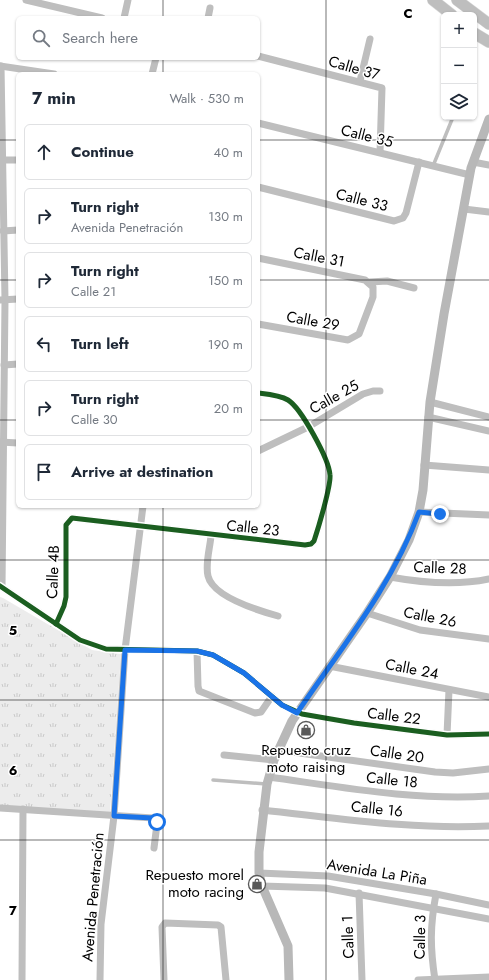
<!DOCTYPE html>
<meta charset="utf-8">
<style>
body{margin:0;font-family:Jost,sans-serif;background:#f2f2f3;color:#1f2937}
.controls{position:absolute;right:12px;top:12px;display:grid;overflow:hidden;border-radius:6px;box-shadow:0 1px 3px #0004}
.controls button{width:36px;height:36px;display:grid;place-items:center;padding:0;border:0;border-bottom:1px solid #e0e1e3;background:#fff;color:#1f2937;font:20px sans-serif}
.stop{position:absolute;width:12px;height:12px;margin:-9px;border:3px solid #1a73e8;border-radius:50%;background:#fff}
.stop.end{background:#1a73e8;border-color:#fff;box-shadow:0 1px 4px #0008}
.list{margin:0;padding:0;list-style:none}
h2{display:flex;justify-content:space-between;align-items:center;height:52px;margin:0;padding:0 16px;font-size:17px}
h2 small{font-size:13px;font-weight:400;color:#747a83}
.list li{display:grid;grid-template-columns:26px 1fr auto;gap:12px;align-items:center;box-sizing:border-box;height:56px;margin:0 8px 8px;padding:0 8px;border:1px solid #e0e1e3;border-radius:6px}
.list b{display:block;font-size:15px;white-space:nowrap}
.list p{margin:0;font-size:13px;white-space:nowrap;color:#747a83}
.list em{font-size:13px;font-style:normal;color:#747a83}
.icon{flex:none;width:22px;height:22px;fill:none;stroke:currentColor;stroke-width:2;stroke-linecap:round;stroke-linejoin:round}
.map{position:relative;flex:none;width:489px;height:980px;overflow:hidden}
.search{position:absolute;background:#fff;box-shadow:0 1px 3px #0004;left:16px;top:16px;width:244px;height:44px;display:flex;align-items:center;gap:10px;box-sizing:border-box;padding:0 14px;border-radius:6px;color:#747a83;font-size:15px}
.panel{position:absolute;background:#fff;box-shadow:0 1px 3px #0004;left:16px;top:72px;width:244px;height:436px;border-radius:6px}
.map>svg:first-child{display:block}
.grass{fill:url(#grass-tufts)}
.lines{fill:none;stroke-linecap:round;stroke-linejoin:round}
.trunk-casing{stroke:#dbdbdb;stroke-width:12}
.service{stroke:#bebebe;stroke-width:3.5}
.minor{stroke:#bebebe;stroke-width:7}
.secondary{stroke:#b8b8b8;stroke-width:9}
.trunk{stroke:#bebebe;stroke-width:11}
.cycleway-casing{stroke:#fff;stroke-width:8}
.cycleway{stroke:#1b5e20;stroke-width:5}
.route{stroke:#1a73e8;stroke-width:5}
.grid{fill:none;stroke:#000;stroke-width:1;stroke-opacity:0.55}
.labels{text-anchor:middle;stroke-width:3;stroke-linejoin:round;paint-order:stroke}
.street-label{font-size:15px;fill:#000;stroke:#fff}
.poi-label{font-size:15px;fill:#000;stroke:#fff}
.grid-label{font-size:13px;text-anchor:middle;font-weight:bold;fill:#000;stroke:#fff;stroke-width:3;stroke-linejoin:round;paint-order:stroke}
</style>
<div class="map">
<svg width="489" height="980" viewBox="0 0 489 980">
<defs>
<pattern id="grass-tufts" width="24" height="20" patternUnits="userSpaceOnUse"><rect width="24" height="20" fill="#ececec"/><path d="M3 7l-1-3M5 7V3M7 7l1-3M15 17l-1-3M17 17v-4M19 17l1-3" fill="none" stroke="#c9c9c9"/></pattern>
</defs>
<rect width="100%" height="100%" fill="#fff"/>
<polygon class="grass" points="0,597 3,598 92,650 121,654 110,813 0,808"/>
<g class="lines">
<g class="trunk-casing">
<g id="trunk">
<polyline points="433,0 452,15"/>
<polyline points="457,0 489,24"/>
<polyline points="474,33 489,42"/>
</g>
</g>
<g class="service">
<polyline points="474,66 475,64"/>
<polyline points="433,166 453,117"/>
<polyline points="213,780 266,784"/>
</g>
<g class="minor">
<polyline points="26,0 102,18"/>
<polyline points="124,18 128,0"/>
<polyline points="208,18 210,8"/>
<polyline points="258,56 382,88 380,152"/>
<polyline points="0,66 54,74"/>
<polyline points="1,66 5,300 2,587"/>
<polyline points="152,74 156,58"/>
<polyline points="360,81 370,39"/>
<polyline points="258,123 470,175"/>
<polyline points="1,160 18,160"/>
<polyline points="473,162 489,165"/>
<polyline points="258,187 394,221 403,218 406,213 419,162"/>
<polyline points="464,209 489,212"/>
<polyline points="3,231 18,230"/>
<polyline points="258,258 365,280 373,287 373,297 359,334 348,340 258,324"/>
<polyline points="370,282 387,281 414,288"/>
<polyline points="0,300 18,299"/>
<polyline points="4,365 18,364"/>
<polyline points="430,402 489,417"/>
<polyline points="428,417 489,431"/>
<polyline points="0,442 18,443"/>
<polyline points="258,451 308,427 363,394 373,391 380,391"/>
<polyline points="424,465 489,470"/>
<polyline points="419,512 489,515"/>
<path d="M 211,536 C 210,548 205,564 208,576 C 213,597 260,611 278,616"/>
<path d="M 390,577 C 423,583 456,586 489,579"/>
<polyline points="0,586 80,640 106,649 197,651 213,655 244,673 282,705 302,714 354,723 447,735 489,734"/>
<polyline points="367,613 420,630 489,639"/>
<path d="M 56,624 L 64,606 L 66,597 L 66,525 L 72,518 L 305,545 L 311,544 L 314,541 C 318,529 331,486 330,475 C 329,459 301,408 288,400 C 280,395 267,394 258,393"/>
<polyline points="197,651 198,686 199,691 255,713 261,712 272,696"/>
<polyline points="329,666 489,697"/>
<polyline points="447,735 449,690"/>
<polyline points="278,750 435,772 453,773 489,769"/>
<polyline points="224,755 274,760"/>
<path d="M 269,777 C 341,787 415,801 489,796"/>
<polyline points="0,808 153,818 156,819 157,824 154,848"/>
<path d="M 262,810 C 337,818 413,830 489,826"/>
<polyline points="259,873 328,876 436,894 489,905"/>
<polyline points="262,886 325,888 489,919"/>
<polyline points="359,893 362,980"/>
<polyline points="22,980 23,809"/>
<polyline points="100,980 101,924 114,816 125,650 143,506"/>
<polyline points="164,980 162,927 165,923 218,925 221,927 226,980"/>
<polyline points="418,980 489,977"/>
<path d="M 435,980 C 430,947 430,926 436,894"/>
</g>
<polyline class="secondary" points="289,980 288,946 262,886 259,873 259,852 267,784 274,760 292,721 367,613 390,577 409,540 419,512 423,490 430,402 444,314 471,168 489,119"/>
<use href="#trunk" class="trunk"/>
<g class="cycleway-casing">
<g id="cycleway">
<polyline points="0,586 80,640 106,649 197,651 213,655 244,673 282,705 302,714 354,723 447,735 489,734"/>
<path d="M 56,624 L 64,606 L 66,597 L 66,525 L 72,518 L 305,545 L 311,544 L 314,541 C 318,529 331,486 330,475 C 329,459 301,408 288,400 C 280,395 267,394 258,393"/>
</g>
</g>
<use href="#cycleway" class="cycleway"/>
</g>
<g class="lines">
<path class="route" d="M 157,822 L 153,818 L 114,816 L 125,650 L 197,651 L 213,655 L 244,673 L 282,705 L 297,713 C 341,648 392,586 419,512 L 440,514"/>
</g>
<path class="grid" d="M 163,0 L 163,18M 326,0 L 326,980M 163,58 L 163,74M 0,140 L 18,140M 258,140 L 489,140M 0,280 L 18,280M 258,280 L 489,280M 0,420 L 18,420M 258,420 L 489,420M 163,506 L 163,980M 0,560 L 489,560M 0,700 L 489,700M 0,840 L 489,840"/>
<defs>
<g id="shop-ring" transform="scale(0.9)"><circle r="9.5" fill="#fff" stroke="#595959" stroke-width="1.5"/><path d="M-5-2.5h2.3a2.7 3.5 0 0 1 5.4 0H5L5.5 6h-11ZM-1.5-2.5h3a1.5 2.3 0 0 0-3 0Z" fill="#595959"/></g>
</defs>
<g fill-rule="evenodd">
<use href="#shop-ring" x="306" y="730"/>
<use href="#shop-ring" x="257" y="884"/>
</g>
<g class="labels">
<g class="street-label">
<text transform="translate(354 68) rotate(16)" y="5">Calle 37</text>
<text transform="translate(367 136) rotate(14)" y="5">Calle 35</text>
<text transform="translate(362 200) rotate(14)" y="5">Calle 33</text>
<text transform="translate(319 257) rotate(11)" y="5">Calle 31</text>
<text transform="translate(313 321) rotate(10)" y="5">Calle 29</text>
<text transform="translate(334 397) rotate(-29)" y="5">Calle 25</text>
<text transform="translate(253 528) rotate(6)" y="5">Calle 23</text>
<text transform="translate(440 568) rotate(2)" y="5">Calle 28</text>
<text transform="translate(53 572) rotate(-88)" y="5">Calle 4B</text>
<text transform="translate(430 617) rotate(11)" y="5">Calle 26</text>
<text transform="translate(412 669) rotate(11)" y="5">Calle 24</text>
<text transform="translate(394 716) rotate(7)" y="5">Calle 22</text>
<text transform="translate(397 754) rotate(8)" y="5">Calle 20</text>
<text transform="translate(392 780) rotate(6)" y="5">Calle 18</text>
<text transform="translate(377 809) rotate(6)" y="5">Calle 16</text>
<text transform="translate(377 872) rotate(9)" y="5">Avenida La Piña</text>
<text transform="translate(93 897) rotate(-85)" y="5">Avenida Penetración</text>
<text transform="translate(348 937) rotate(-92)" y="5">Calle 1</text>
<text transform="translate(420 937) rotate(-89)" y="5">Calle 3</text>
</g>
<g class="poi-label">
<text x="306" y="755">Repuesto cruz<tspan x="306" dy="17">moto raising</tspan></text>
<text x="244" y="880" text-anchor="end">Repuesto morel<tspan x="244" dy="17">moto racing</tspan></text>
</g>
</g>
<g class="grid-label">
<text x="408" y="18">C</text>
<text x="13" y="635">5</text>
<text x="13" y="775">6</text>
<text x="13" y="915">7</text>
</g>
</svg>
<div class="controls">
<button>+</button>
<button>−</button>
<button><svg class="icon" aria-label="layers" viewBox="0 0 24 24"><path d="M12 4l9 5-9 5-9-5zM3 14l9 5 9-5"/></svg></button>
</div>
<div class="stop" style="left:157px;top:822px"></div>
<div class="stop end" style="left:440px;top:514px"></div>
<div class="search"><svg class="icon" aria-label="search" viewBox="0 0 24 24"><circle cx="10" cy="10" r="6"/><path d="M15 15l6 6"/></svg>Search here</div>
<section class="panel">
<h2>7 min<small>Walk · 530 m</small></h2>
<ul class="list">
<li><svg class="icon" aria-label="ahead" viewBox="0 0 24 24"><path d="M12 20V5M6 11l6-6 6 6"/></svg><div><b>Continue</b></div><em>40 m</em></li>
<li><svg class="icon" aria-label="right" viewBox="0 0 24 24"><path d="M7 20v-9h11M14 6l5 5-5 5"/></svg><div><b>Turn right</b><p>Avenida Penetración</p></div><em>130 m</em></li>
<li><svg class="icon" aria-label="right" viewBox="0 0 24 24"><path d="M7 20v-9h11M14 6l5 5-5 5"/></svg><div><b>Turn right</b><p>Calle 21</p></div><em>150 m</em></li>
<li><svg class="icon" aria-label="left" viewBox="0 0 24 24"><path d="M17 20v-9H6M10 6l-5 5 5 5"/></svg><div><b>Turn left</b></div><em>190 m</em></li>
<li><svg class="icon" aria-label="right" viewBox="0 0 24 24"><path d="M7 20v-9h11M14 6l5 5-5 5"/></svg><div><b>Turn right</b><p>Calle 30</p></div><em>20 m</em></li>
<li><svg class="icon" aria-label="arrive" viewBox="0 0 24 24"><path d="M6 21V4h12l-3 4 3 4H6"/></svg><div><b>Arrive at destination</b></div></li>
</ul>
</section>
</div>
